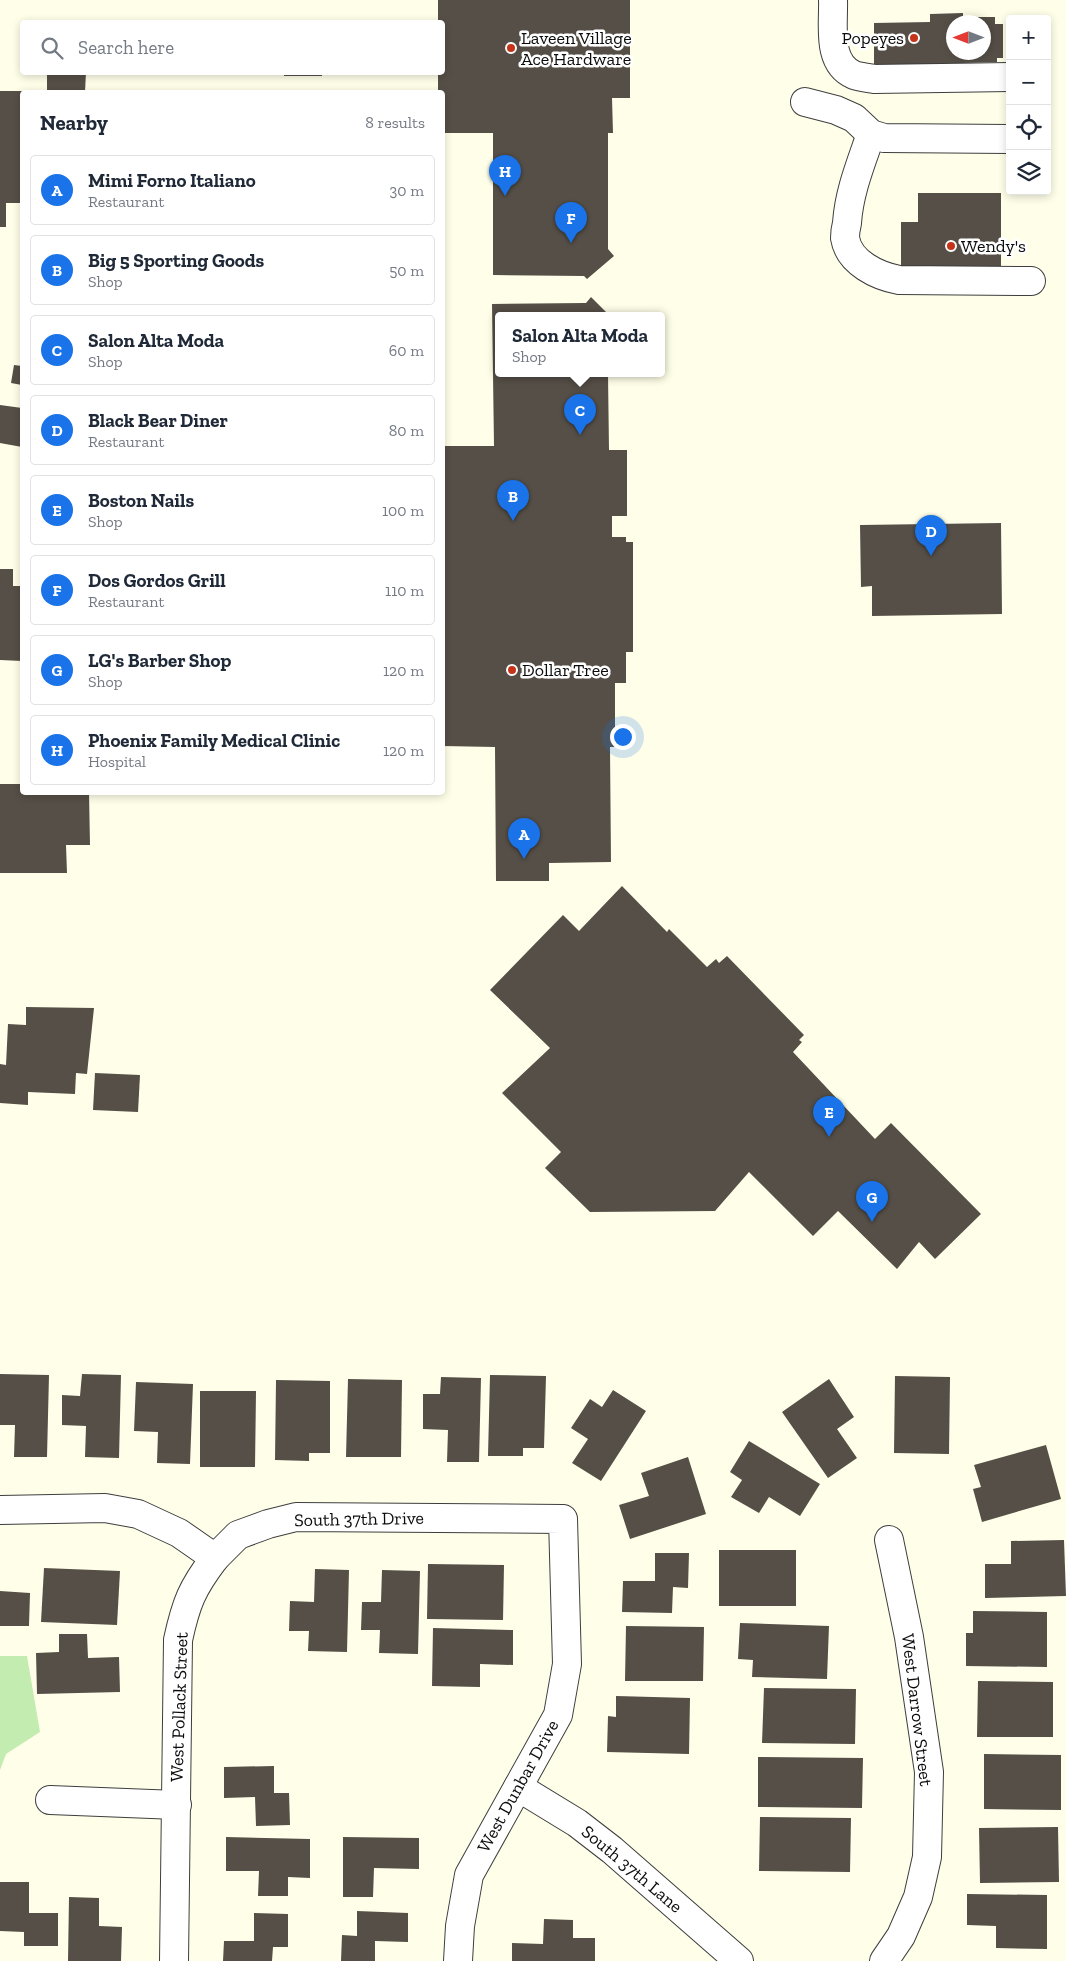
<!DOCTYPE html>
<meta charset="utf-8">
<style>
body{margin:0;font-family:"Zilla Slab",serif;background:#f2f2f3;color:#1f2937}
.controls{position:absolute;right:15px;top:15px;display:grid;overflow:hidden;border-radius:5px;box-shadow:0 2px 8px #0003}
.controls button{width:45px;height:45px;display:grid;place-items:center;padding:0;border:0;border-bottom:1px solid #e0e1e3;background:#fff;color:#1f2937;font:25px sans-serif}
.compass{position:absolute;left:946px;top:15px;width:45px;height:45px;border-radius:50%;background:#fff;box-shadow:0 2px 8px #0003;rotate:270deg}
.you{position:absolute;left:622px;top:736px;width:18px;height:18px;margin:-12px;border:4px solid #fff;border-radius:50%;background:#1a73e8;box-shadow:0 0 0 8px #1a73e833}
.badge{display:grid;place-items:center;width:32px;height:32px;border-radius:50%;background:#1a73e8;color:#fff;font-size:16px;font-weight:700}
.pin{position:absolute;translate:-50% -41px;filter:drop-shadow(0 1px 2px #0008)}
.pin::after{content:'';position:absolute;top:26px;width:18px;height:15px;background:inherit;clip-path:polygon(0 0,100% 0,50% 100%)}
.popup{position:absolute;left:495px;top:312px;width:170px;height:65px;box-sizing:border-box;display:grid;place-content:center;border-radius:5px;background:#fff;filter:drop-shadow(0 1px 4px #0005);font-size:16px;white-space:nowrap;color:#747a83}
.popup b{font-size:19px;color:#1f2937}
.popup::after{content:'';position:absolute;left:50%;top:100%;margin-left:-10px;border:10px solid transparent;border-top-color:#fff}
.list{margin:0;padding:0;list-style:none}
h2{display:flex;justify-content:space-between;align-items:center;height:65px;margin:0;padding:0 20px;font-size:21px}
h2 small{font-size:16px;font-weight:400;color:#747a83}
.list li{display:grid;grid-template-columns:32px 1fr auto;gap:15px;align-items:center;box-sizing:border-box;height:70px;margin:0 10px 10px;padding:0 10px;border:1px solid #e0e1e3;border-radius:5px}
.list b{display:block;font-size:19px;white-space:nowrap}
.list p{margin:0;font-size:16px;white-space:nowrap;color:#747a83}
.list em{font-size:16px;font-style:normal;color:#747a83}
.icon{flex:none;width:28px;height:28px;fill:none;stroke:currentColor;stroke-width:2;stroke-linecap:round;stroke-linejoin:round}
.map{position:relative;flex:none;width:1066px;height:1961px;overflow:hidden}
.search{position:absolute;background:#fff;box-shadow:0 2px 8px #0003;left:20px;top:20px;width:425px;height:55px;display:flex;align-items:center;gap:12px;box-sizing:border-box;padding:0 18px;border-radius:5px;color:#747a83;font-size:19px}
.panel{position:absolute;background:#fff;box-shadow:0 2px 8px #0003;left:20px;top:90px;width:425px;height:705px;border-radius:5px}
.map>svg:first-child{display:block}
.green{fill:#c3ecb0}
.building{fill:#554f47;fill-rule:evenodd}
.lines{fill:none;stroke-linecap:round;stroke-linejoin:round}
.minor-casing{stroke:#3e3e3e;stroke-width:30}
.minor{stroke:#fff;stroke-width:28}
.poi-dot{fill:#c53319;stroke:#fff;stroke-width:2}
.labels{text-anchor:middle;stroke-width:5;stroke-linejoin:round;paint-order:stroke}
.poi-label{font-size:18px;fill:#0b0b0b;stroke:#fff;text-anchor:start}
.street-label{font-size:18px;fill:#0b0b0b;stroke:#fff}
</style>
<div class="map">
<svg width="1066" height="1961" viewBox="0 0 1066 1961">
<rect width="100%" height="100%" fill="#ffffe9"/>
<polygon class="green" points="0,1656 27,1656 40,1732 6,1754 0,1770"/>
<g class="building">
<polygon points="438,0 630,0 630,98 612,98 613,133 608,133 608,249 614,256 587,279 584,276 493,275 493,133 442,133 442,92 438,92 438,72 442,72 442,22 438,22"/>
<path d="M 963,13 L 963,17 L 995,17 L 995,24 L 1003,24 L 1003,58 L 997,58 L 997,62 L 962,63 L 962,70 L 929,71 L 929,64 L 874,65 L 874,23 L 930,22 L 930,14 ZM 954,22 L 984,22 L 984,52 L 954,52 Z"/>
<polygon points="47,72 86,72 85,92 47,92"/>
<rect x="284" y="72" width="38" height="4"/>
<polygon points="0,91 22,91 22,203 6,203 6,227 0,227"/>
<polygon points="918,193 1001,193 1001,269 901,269 901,222 918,222"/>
<polygon points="591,297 610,316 499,316 499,374 608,374 609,450 627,450 627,516 612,516 612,537 626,537 626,542 633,542 633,652 626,652 626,683 615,683 615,747 610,747 611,862 549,863 549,881 496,881 495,747 442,746 442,446 494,446 492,304 586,303"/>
<polygon points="14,365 22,366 22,385 11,383"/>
<polygon points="0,405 22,408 22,447 0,443"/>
<polygon points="1001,523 1002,614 872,616 872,586 861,587 860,525"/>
<polygon points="0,569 13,569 13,586 22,586 22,661 0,660"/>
<polygon points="0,784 22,784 22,792 89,792 90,845 66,845 67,873 0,873"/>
<polygon points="622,886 667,932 669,929 707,967 716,959 719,963 727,956 804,1035 799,1040 802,1042 793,1052 875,1139 891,1123 981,1214 935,1259 919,1242 897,1269 838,1211 813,1236 749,1172 715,1211 590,1212 545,1168 561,1152 502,1093 550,1048 490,990 563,915 579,931"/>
<polygon points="26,1007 94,1008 87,1074 76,1073 75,1094 28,1092 28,1105 0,1103 0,1064 6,1065 8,1024 26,1025"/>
<polygon points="95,1073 140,1075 138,1112 93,1110"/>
<polygon points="0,1374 49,1375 47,1457 14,1457 15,1425 0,1425"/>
<polygon points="82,1374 121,1375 119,1458 85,1457 86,1426 62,1425 62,1395 80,1396"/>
<polygon points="490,1375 546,1376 544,1448 523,1448 523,1456 488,1456"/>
<polygon points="895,1376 950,1377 949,1454 894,1453"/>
<polygon points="441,1377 481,1378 479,1462 447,1462 448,1430 423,1429 423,1394 440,1394"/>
<polygon points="348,1379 402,1380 401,1457 346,1457"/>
<polygon points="829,1379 854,1417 837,1429 857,1458 828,1478 782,1412"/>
<polygon points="276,1380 330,1381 330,1453 309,1453 309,1461 275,1460"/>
<polygon points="136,1382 193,1384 190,1464 157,1463 158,1432 134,1431"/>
<polygon points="613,1390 646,1411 601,1481 572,1463 588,1439 571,1428 590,1399 602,1407"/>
<polygon points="200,1391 256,1391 255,1467 200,1467"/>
<polygon points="749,1441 820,1484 800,1516 769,1497 759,1513 731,1497 742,1480 730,1472"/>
<polygon points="1046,1445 1061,1499 982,1522 973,1489 981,1487 974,1465"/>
<polygon points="688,1457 706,1514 630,1539 619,1505 649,1496 641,1473"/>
<polygon points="1064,1540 1066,1596 985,1598 985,1564 1011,1564 1011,1541"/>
<rect x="719" y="1550" width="77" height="56"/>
<polygon points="655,1553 689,1553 688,1588 673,1587 672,1613 622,1612 623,1581 655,1581"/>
<polygon points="428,1564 504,1565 503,1620 427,1619"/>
<polygon points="44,1568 120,1571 117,1625 41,1622"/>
<polygon points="315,1569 349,1570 347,1652 308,1651 309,1631 289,1631 290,1601 314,1602"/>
<polygon points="382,1570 420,1571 418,1654 379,1653 380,1630 361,1630 362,1602 381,1602"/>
<polygon points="0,1591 30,1593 29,1626 0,1626"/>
<polygon points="973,1611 1047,1612 1047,1667 966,1666 966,1633 973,1633"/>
<polygon points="740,1623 829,1626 827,1679 752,1677 753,1660 738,1659"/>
<polygon points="626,1626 704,1627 703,1681 625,1681"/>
<polygon points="433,1628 513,1630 513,1665 480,1664 480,1687 432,1686"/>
<polygon points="59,1634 87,1634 88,1658 119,1657 120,1692 37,1694 36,1653 59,1652"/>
<polygon points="978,1681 1053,1682 1053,1737 977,1737"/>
<polygon points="764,1688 856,1689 855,1744 762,1743"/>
<polygon points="616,1696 690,1698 689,1754 607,1752 608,1716 616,1717"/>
<polygon points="984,1754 1061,1755 1061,1810 984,1809"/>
<polygon points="758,1757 863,1758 862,1808 758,1807"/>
<polygon points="274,1766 274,1793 289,1793 290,1825 256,1826 255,1797 224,1798 224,1767"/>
<polygon points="760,1817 851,1818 850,1872 759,1871"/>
<polygon points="1058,1827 1059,1882 980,1883 979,1828"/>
<polygon points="226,1837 310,1839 310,1878 288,1877 288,1896 258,1896 259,1871 226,1871"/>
<polygon points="343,1837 419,1838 419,1869 374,1868 373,1897 343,1897"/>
<polygon points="0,1882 29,1882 29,1913 58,1913 58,1946 24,1946 24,1932 0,1931"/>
<polygon points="967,1894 1047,1895 1047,1949 996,1948 996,1926 967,1925"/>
<polygon points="69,1897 99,1898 99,1926 122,1927 121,1961 68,1961"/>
<polygon points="357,1911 408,1913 408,1942 375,1941 375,1961 341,1961 342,1935 357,1936"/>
<polygon points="254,1913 288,1914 288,1947 273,1947 272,1961 223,1961 224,1941 254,1941"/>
<polygon points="544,1919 573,1920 573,1938 595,1938 595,1961 512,1961 512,1943 543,1944"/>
</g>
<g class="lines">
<g class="minor-casing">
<g id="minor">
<path d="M 833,0 C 834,24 826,63 854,75 C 860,77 868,78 874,79 L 1010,77"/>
<polyline points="805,102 836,110 854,118 871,134 884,138 1010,139"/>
<path d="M 871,134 C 861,163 849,192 847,223 C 846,227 845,234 845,238 C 849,263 878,276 899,280 L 1031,281"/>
<polyline points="0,1510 105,1508 138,1514 179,1533 215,1558 238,1535 268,1524 296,1517 563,1519 567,1664 558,1715 469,1875 460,1926 458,1961"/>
<polyline points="518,1787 577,1823 612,1850 739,1961"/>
<polyline points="50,1800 177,1805"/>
<path d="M 174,1961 L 178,1640 C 186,1603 192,1588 215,1558"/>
<polyline points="884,1961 901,1936 918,1897 927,1857 929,1772 909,1637 889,1540"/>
</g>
</g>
<use href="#minor" class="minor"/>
</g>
<g class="poi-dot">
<circle cx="914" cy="38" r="5"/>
<circle cx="511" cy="48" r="5"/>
<circle cx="951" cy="246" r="5"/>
<circle cx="512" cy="670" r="5"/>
</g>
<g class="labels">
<g class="poi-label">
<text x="521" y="44">Laveen Village<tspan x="521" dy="21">Ace Hardware</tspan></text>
<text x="904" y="44" text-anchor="end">Popeyes</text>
<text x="961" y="252">Wendy's</text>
<text x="522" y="676">Dollar Tree</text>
</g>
<g class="street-label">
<text transform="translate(359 1519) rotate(-1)" y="6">South 37th Drive</text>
<text transform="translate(179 1707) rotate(-88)" y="6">West Pollack Street</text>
<text transform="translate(917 1710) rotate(83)" y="6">West Darrow Street</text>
<text transform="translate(518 1786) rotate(-61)" y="6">West Dunbar Drive</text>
<text transform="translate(632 1869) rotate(40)" y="6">South 37th Lane</text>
</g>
</g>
</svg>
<div class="controls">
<button>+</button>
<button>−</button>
<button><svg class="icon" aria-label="locate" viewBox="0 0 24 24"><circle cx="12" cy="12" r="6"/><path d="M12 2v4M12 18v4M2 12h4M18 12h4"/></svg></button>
<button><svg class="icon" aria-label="layers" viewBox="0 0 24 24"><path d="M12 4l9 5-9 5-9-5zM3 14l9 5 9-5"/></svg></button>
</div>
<svg class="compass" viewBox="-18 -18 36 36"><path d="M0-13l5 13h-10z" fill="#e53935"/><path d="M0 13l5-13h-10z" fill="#747a83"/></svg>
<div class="you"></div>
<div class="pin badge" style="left:524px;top:859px">A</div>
<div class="pin badge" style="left:513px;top:521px">B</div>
<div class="pin badge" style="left:580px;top:435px">C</div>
<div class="popup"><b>Salon Alta Moda</b>Shop</div>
<div class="pin badge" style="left:931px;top:556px">D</div>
<div class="pin badge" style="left:829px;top:1137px">E</div>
<div class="pin badge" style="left:571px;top:243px">F</div>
<div class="pin badge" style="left:872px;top:1222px">G</div>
<div class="pin badge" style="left:505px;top:196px">H</div>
<div class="search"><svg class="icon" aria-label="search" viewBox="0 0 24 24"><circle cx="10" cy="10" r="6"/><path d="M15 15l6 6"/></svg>Search here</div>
<section class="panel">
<h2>Nearby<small>8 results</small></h2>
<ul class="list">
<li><span class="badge">A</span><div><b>Mimi Forno Italiano</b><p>Restaurant</p></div><em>30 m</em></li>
<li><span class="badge">B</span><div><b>Big 5 Sporting Goods</b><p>Shop</p></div><em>50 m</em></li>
<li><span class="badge">C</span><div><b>Salon Alta Moda</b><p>Shop</p></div><em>60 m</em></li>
<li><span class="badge">D</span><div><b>Black Bear Diner</b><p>Restaurant</p></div><em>80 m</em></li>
<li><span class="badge">E</span><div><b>Boston Nails</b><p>Shop</p></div><em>100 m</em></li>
<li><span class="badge">F</span><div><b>Dos Gordos Grill</b><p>Restaurant</p></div><em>110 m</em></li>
<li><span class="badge">G</span><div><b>LG's Barber Shop</b><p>Shop</p></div><em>120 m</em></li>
<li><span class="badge">H</span><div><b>Phoenix Family Medical Clinic</b><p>Hospital</p></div><em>120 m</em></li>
</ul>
</section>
</div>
